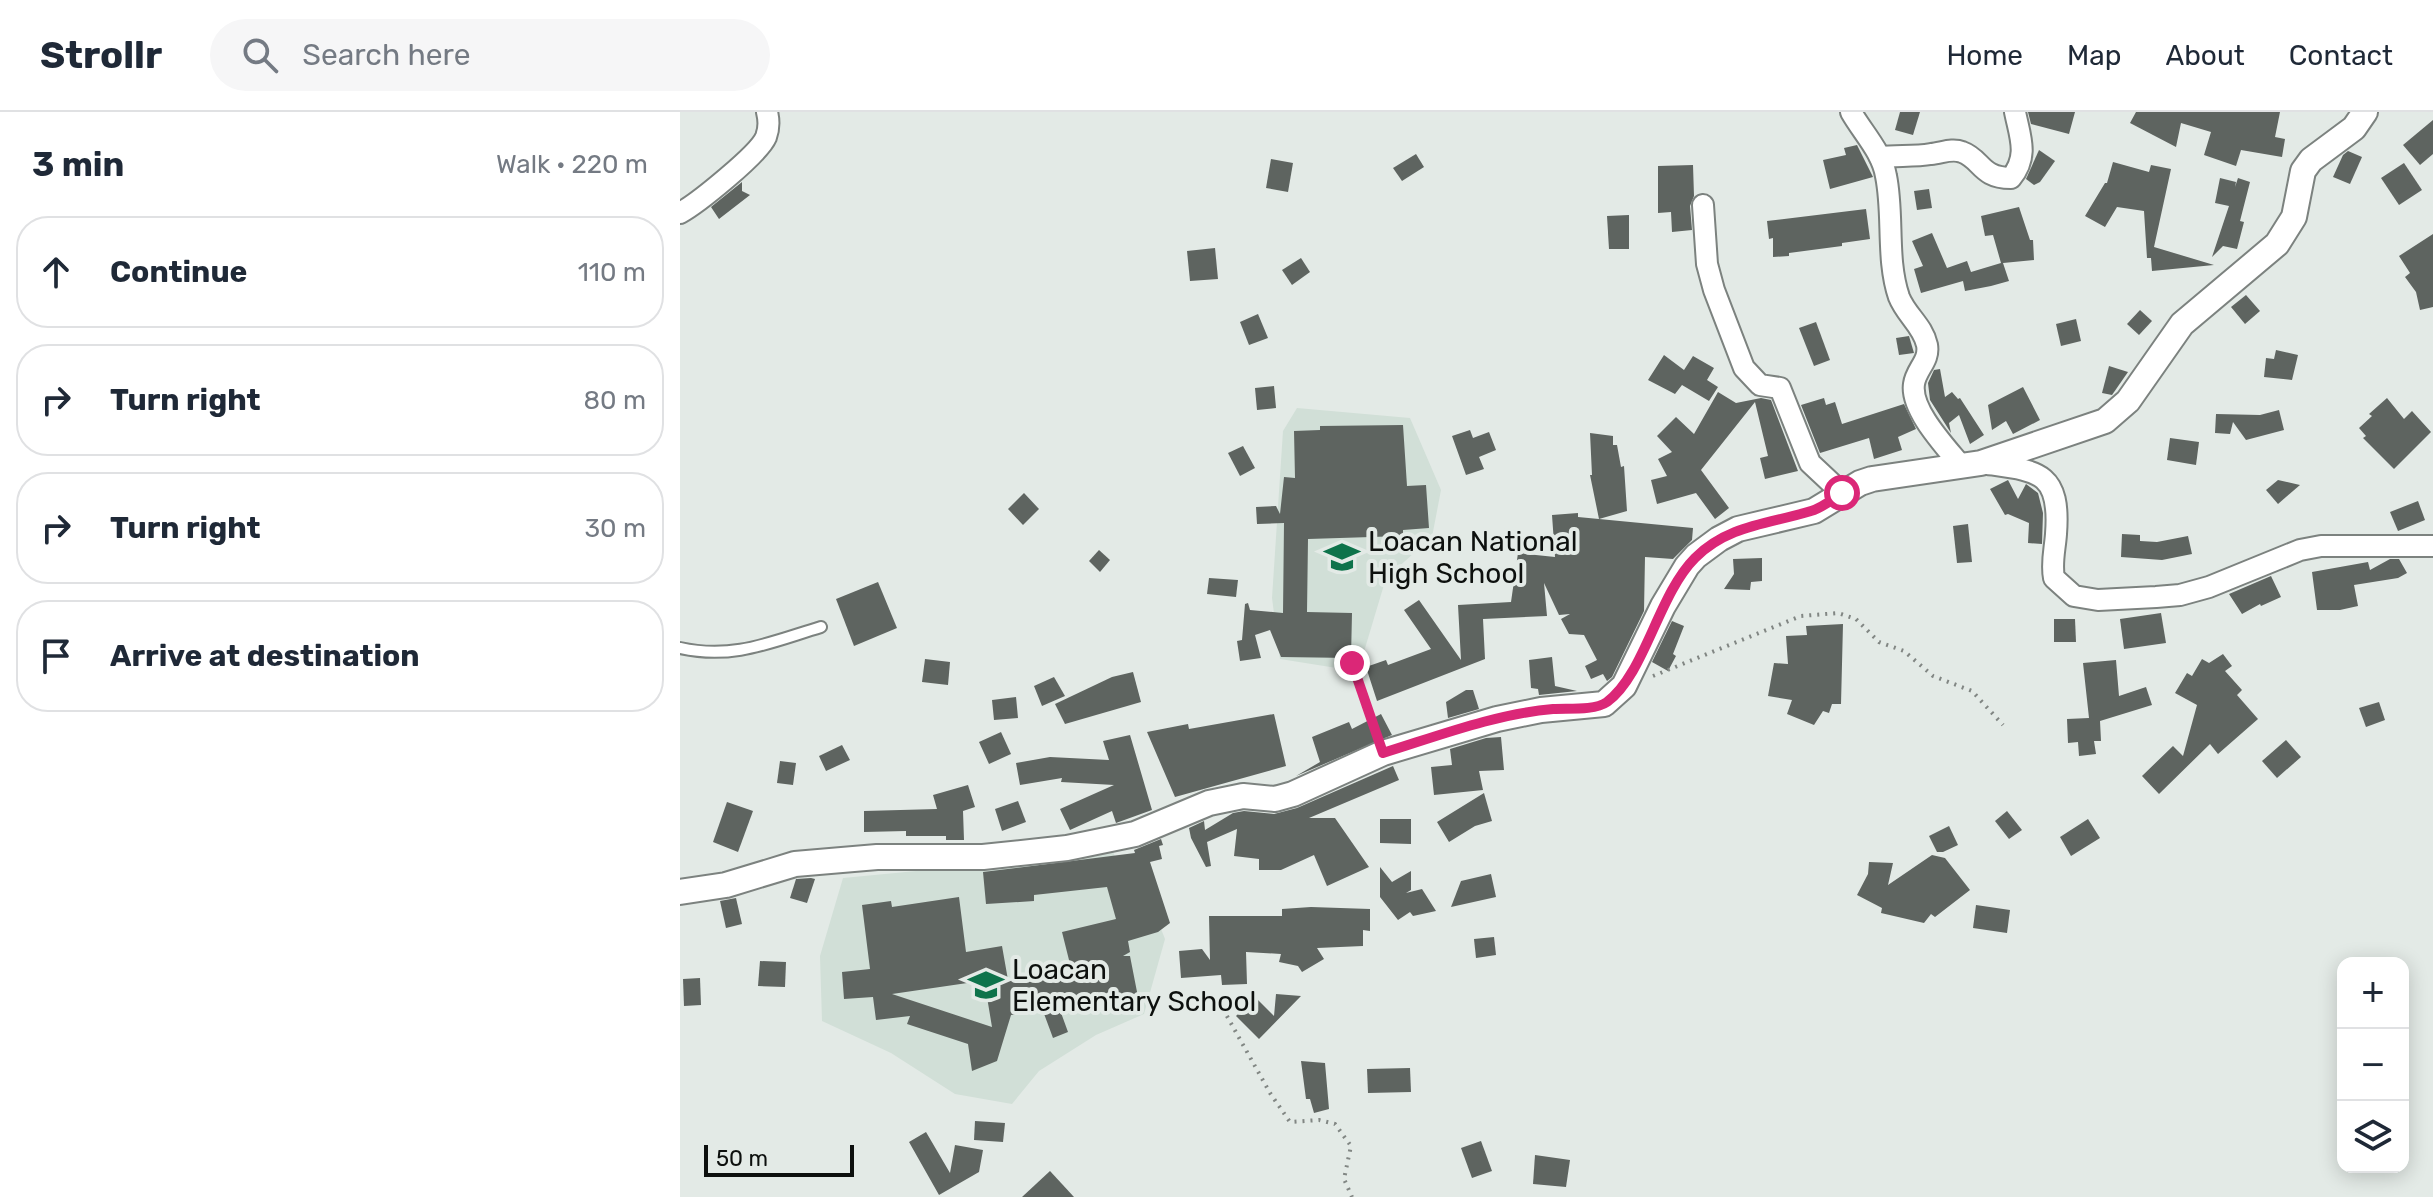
<!DOCTYPE html>
<meta charset="utf-8">
<style>
body{margin:0;font-family:Rubik,sans-serif;background:#f6f6f7;color:#1f2937}
.controls{position:absolute;right:24px;bottom:24px;display:grid;overflow:hidden;border-radius:16px;box-shadow:0 4px 20px #0003}
.controls button{width:72px;height:72px;display:grid;place-items:center;padding:0;border:0;border-bottom:2px solid #e0e1e3;background:#fff;color:#1f2937;font:40px sans-serif}
.scale{position:absolute;left:24px;bottom:20px;width:150px;box-sizing:border-box;padding-left:8px;border:4px solid #0d100e;border-top:0;font-size:22px;line-height:28px;white-space:nowrap;color:#0d100e;-webkit-text-stroke:6px #e3eae6;paint-order:stroke}
.stop{position:absolute;width:24px;height:24px;margin:-18px;border:6px solid #db2777;border-radius:50%;background:#fff}
.stop.end{background:#db2777;border-color:#fff;box-shadow:0 2px 8px #0008}
.list{margin:0;padding:0;list-style:none}
h2{display:flex;justify-content:space-between;align-items:center;height:104px;margin:0;padding:0 32px;font-size:34px}
h2 small{font-size:26px;font-weight:400;color:#747a83}
.list li{display:grid;grid-template-columns:52px 1fr auto;gap:24px;align-items:center;box-sizing:border-box;height:112px;margin:0 16px 16px;padding:0 16px;border:2px solid #e0e1e3;border-radius:32px}
.list b{display:block;font-size:30px;white-space:nowrap}
.list em{font-size:26px;font-style:normal;color:#747a83}
.icon{flex:none;width:44px;height:44px;fill:none;stroke:currentColor;stroke-width:2;stroke-linecap:round;stroke-linejoin:round}
.map{position:relative;flex:none;width:1753px;height:1085px;overflow:hidden}
header{display:flex;align-items:center;gap:48px;box-sizing:border-box;height:112px;padding:0 40px;background:#fff;border-bottom:2px solid #e0e1e3}
header strong{font-size:38px}
nav{display:flex;gap:44px;margin-inline-start:auto;font-size:28px}
.search{width:560px;height:72px;background:#f6f6f7;display:flex;align-items:center;gap:20px;box-sizing:border-box;padding:0 28px;border-radius:44px;color:#747a83;font-size:30px}
main{display:flex}
aside{flex:1;background:#fff}
.map>svg:first-child{display:block}
.built{fill:#d1dfd7}
.building{fill:#5e6460;fill-rule:evenodd}
.lines{fill:none;stroke-linecap:round;stroke-linejoin:round}
.service-casing{stroke:#7c827f;stroke-width:14}
.minor-casing{stroke:#7c827f;stroke-width:24}
.tertiary-casing{stroke:#7c827f;stroke-width:28}
.path{stroke:#818683;stroke-width:4;stroke-dasharray:2 6;stroke-linecap:butt}
.service{stroke:#fff;stroke-width:10}
.minor{stroke:#fff;stroke-width:20}
.tertiary{stroke:#fff;stroke-width:24}
.route{stroke:#db2777;stroke-width:10}
.labels{text-anchor:middle;stroke-width:8;stroke-linejoin:round;paint-order:stroke}
.poi-label{font-size:28px;fill:#0d100e;stroke:#e3eae6;text-anchor:start}
</style>
<header>
<strong>Strollr</strong>
<div class="search"><svg class="icon" aria-label="search" viewBox="0 0 24 24"><circle cx="10" cy="10" r="6"/><path d="M15 15l6 6"/></svg>Search here</div>
<nav><a>Home</a><a>Map</a><a>About</a><a>Contact</a></nav>
</header>
<main>
<aside>
<h2>3 min<small>Walk · 220 m</small></h2>
<ul class="list">
<li><svg class="icon" aria-label="ahead" viewBox="0 0 24 24"><path d="M12 20V5M6 11l6-6 6 6"/></svg><div><b>Continue</b></div><em>110 m</em></li>
<li><svg class="icon" aria-label="right" viewBox="0 0 24 24"><path d="M7 20v-9h11M14 6l5 5-5 5"/></svg><div><b>Turn right</b></div><em>80 m</em></li>
<li><svg class="icon" aria-label="right" viewBox="0 0 24 24"><path d="M7 20v-9h11M14 6l5 5-5 5"/></svg><div><b>Turn right</b></div><em>30 m</em></li>
<li><svg class="icon" aria-label="arrive" viewBox="0 0 24 24"><path d="M6 21V4h12l-3 4 3 4H6"/></svg><div><b>Arrive at destination</b></div></li>
</ul>
</aside>
<div class="map">
<svg width="1753" height="1085" viewBox="0 0 1753 1085">
<rect width="100%" height="100%" fill="#e3eae6"/>
<g class="built">
<polygon points="617,296 730,306 761,378 752,425 706,466 683,543 663,557 600,547 592,486 603,319"/>
<polygon points="433,740 449,775 466,779 485,827 464,902 416,923 359,959 332,992 275,982 211,941 142,909 140,844 163,766"/>
</g>
<g class="building">
<polygon points="1220,0 1240,0 1233,23 1215,18"/>
<polygon points="1348,0 1395,0 1389,22 1351,12"/>
<polygon points="1456,0 1600,0 1595,25 1605,27 1602,45 1561,38 1556,54 1524,43 1531,20 1501,11 1496,35 1450,11"/>
<polygon points="1753,8 1753,42 1740,53 1723,33"/>
<polygon points="1177,33 1193,65 1150,77 1143,48 1166,43 1164,36"/>
<polygon points="1359,38 1375,49 1360,70 1354,73 1346,67"/>
<polygon points="1668,39 1682,45 1670,72 1653,65 1663,43"/>
<polygon points="736,42 744,55 722,69 713,56"/>
<polygon points="591,47 613,51 608,80 586,76"/>
<polygon points="1433,50 1469,60 1471,53 1491,57 1474,135 1534,153 1472,159 1471,146 1467,146 1464,99 1437,95 1425,115 1405,104 1425,71 1427,71"/>
<polygon points="1724,51 1742,78 1719,93 1701,66"/>
<polygon points="1013,53 1014,84 1010,94 1012,118 992,120 991,100 978,101 978,54"/>
<polygon points="1540,66 1556,70 1555,75 1558,66 1570,70 1560,109 1564,110 1557,137 1543,134 1532,145 1549,94 1535,91"/>
<polygon points="62,70 62,79 70,83 39,107 31,95"/>
<polygon points="1249,77 1252,96 1237,98 1234,79"/>
<polygon points="1339,95 1350,128 1353,128 1354,148 1323,151 1329,169 1311,174 1285,179 1283,169 1241,181 1234,157 1243,154 1232,129 1252,121 1267,156 1287,149 1291,160 1321,151 1313,123 1305,124 1301,104"/>
<polygon points="1186,97 1190,127 1162,131 1162,134 1109,141 1109,144 1093,145 1093,126 1089,127 1087,109"/>
<polygon points="949,103 949,137 929,137 927,104"/>
<polygon points="1753,122 1753,195 1740,198 1736,180 1725,165 1730,161 1719,144"/>
<polygon points="535,136 538,167 510,169 507,139"/>
<polygon points="621,146 630,160 612,173 602,158"/>
<polygon points="1566,183 1580,199 1565,212 1551,195"/>
<polygon points="1460,198 1472,209 1459,223 1447,212"/>
<polygon points="578,202 588,226 569,233 560,210"/>
<polygon points="1396,207 1401,229 1381,234 1376,212"/>
<polygon points="1136,210 1150,248 1134,254 1119,216"/>
<polygon points="1229,224 1234,241 1219,243 1216,226"/>
<polygon points="1596,238 1618,243 1612,268 1584,265 1586,246 1594,247"/>
<polygon points="984,243 1004,258 1013,244 1034,256 1027,268 1038,275 1029,289 1002,273 995,282 968,268"/>
<polygon points="1429,254 1448,260 1432,283 1422,281"/>
<polygon points="1260,257 1265,285 1272,280 1278,287 1280,286 1304,323 1290,332 1279,303 1269,311 1271,321 1250,288 1248,271 1254,258"/>
<polygon points="594,274 596,296 577,298 575,276"/>
<polygon points="1343,275 1360,308 1333,322 1326,309 1312,318 1308,293"/>
<polygon points="1038,280 1056,291 1081,286 1091,288 1118,359 1085,367 1080,346 1088,344 1075,290 1021,358 1049,396 1035,407 1016,381 977,392 971,368 987,364 978,347 992,340 977,324 996,305 1014,322"/>
<polygon points="1144,286 1146,293 1155,290 1162,312 1224,292 1236,317 1218,325 1222,338 1194,347 1189,326 1140,341 1121,293"/>
<polygon points="1707,286 1724,307 1732,299 1751,320 1714,357 1683,326 1686,324 1679,316 1692,304 1689,302"/>
<polygon points="1599,298 1604,318 1566,328 1553,310 1550,322 1535,321 1536,302 1580,303"/>
<polygon points="723,313 727,374 746,373 749,416 723,418 723,424 628,427 627,500 672,501 671,546 601,545 590,518 575,523 581,546 560,549 557,529 562,528 565,492 568,491 570,498 603,501 604,411 577,412 576,395 596,394 600,402 604,365 615,366 614,319 640,318 640,314"/>
<polygon points="790,318 793,326 809,320 816,338 799,345 804,357 786,363 772,324"/>
<polygon points="910,321 933,324 933,333 937,333 941,355 944,354 947,399 919,407 910,363 912,363"/>
<polygon points="1490,326 1519,330 1516,353 1487,348"/>
<polygon points="563,334 575,356 560,364 548,341"/>
<polygon points="1328,368 1338,387 1346,372 1358,381 1363,401 1362,432 1348,431 1349,411 1328,402 1325,403 1310,377"/>
<polygon points="1598,368 1620,373 1598,392 1586,378"/>
<polygon points="344,381 359,397 343,413 328,397"/>
<polygon points="1738,389 1745,408 1718,419 1710,400"/>
<polygon points="898,401 898,405 1013,416 1012,428 993,447 965,445 964,499 932,565 927,569 923,562 911,567 905,554 917,548 904,523 889,522 881,507 890,502 879,503 864,471 867,504 803,507 805,547 697,589 686,555 706,548 708,553 751,537 724,498 739,488 781,548 778,493 831,490 838,441 875,445 872,403"/>
<polygon points="1288,412 1292,450 1277,451 1273,414"/>
<polygon points="1442,422 1460,423 1460,429 1477,430 1508,424 1512,442 1482,448 1441,445"/>
<polygon points="419,438 430,448 420,460 409,449"/>
<polygon points="1082,446 1082,469 1071,470 1070,478 1044,477 1054,462 1053,447"/>
<polygon points="1710,447 1719,447 1727,461 1718,466 1674,473 1678,494 1660,498 1637,498 1632,460 1688,450 1690,458"/>
<polygon points="1591,464 1601,485 1581,494 1580,492 1562,502 1549,482"/>
<polygon points="529,466 558,468 556,485 527,482"/>
<polygon points="198,470 217,516 174,534 156,487"/>
<polygon points="1481,501 1486,531 1444,537 1440,507"/>
<polygon points="1374,507 1395,507 1396,530 1374,530"/>
<polygon points="992,509 1004,514 993,542 996,544 988,559 972,550"/>
<polygon points="1163,512 1161,592 1152,592 1149,601 1143,599 1134,613 1107,602 1112,588 1088,584 1094,551 1108,552 1106,524 1127,523 1126,514"/>
<polygon points="1543,542 1552,554 1545,559 1562,578 1557,583 1578,607 1538,642 1530,632 1479,682 1462,664 1493,634 1503,644 1517,593 1495,581 1507,561 1512,564 1522,547 1529,551"/>
<polygon points="872,545 875,574 897,579 859,583 858,577 851,576 849,548"/>
<polygon points="245,547 270,550 268,573 242,570"/>
<polygon points="1436,548 1439,584 1466,575 1472,593 1420,609 1421,629 1414,629 1416,642 1399,644 1398,630 1388,631 1387,607 1409,606 1403,551"/>
<polygon points="453,560 461,590 385,612 375,592 432,565"/>
<polygon points="374,565 385,584 362,594 354,574"/>
<polygon points="786,578 793,578 799,597 768,606 766,590"/>
<polygon points="336,585 338,606 314,608 312,588"/>
<polygon points="1699,590 1705,608 1686,615 1679,596"/>
<polygon points="594,602 606,654 495,685 467,620 508,612 509,617"/>
<polygon points="701,602 712,623 616,664 640,650 632,625 669,610 672,617"/>
<polygon points="321,620 331,642 309,652 299,630"/>
<polygon points="450,623 472,698 436,711 432,699 390,718 380,697 434,673 381,670 382,666 340,673 336,651 370,645 429,648 423,629"/>
<polygon points="821,625 824,658 799,659 803,678 754,683 751,655 772,653 770,637 806,626"/>
<polygon points="1606,628 1621,645 1597,666 1582,649"/>
<polygon points="162,633 170,648 146,659 139,644"/>
<polygon points="100,649 116,651 113,673 97,671"/>
<polygon points="713,654 719,668 629,706 655,706 689,755 647,774 634,743 601,758 579,758 579,747 554,744 557,717 527,730 531,754 526,755 511,726 509,716 524,709 525,718 553,701 564,699 594,702 617,696"/>
<polygon points="288,673 295,695 283,699 284,728 266,728 266,724 226,724 226,719 184,720 184,699 257,697 253,683"/>
<polygon points="804,681 812,709 795,714 769,730 757,710"/>
<polygon points="338,689 346,710 322,719 315,697"/>
<polygon points="47,690 73,699 58,740 33,730"/>
<polygon points="1327,699 1342,718 1329,727 1315,709"/>
<polygon points="700,707 731,707 731,732 700,731"/>
<polygon points="1408,707 1420,726 1391,744 1380,725"/>
<polygon points="1269,714 1278,733 1263,740 1257,740 1249,724"/>
<path d="M 481,727 L 483,733 L 479,734 L 482,747 L 470,750 L 490,811 L 478,820 L 448,829 L 450,840 L 443,844 L 450,844 L 458,885 L 380,898 L 388,920 L 373,926 L 363,899 L 331,903 L 317,949 L 292,959 L 288,932 L 227,912 L 230,904 L 196,908 L 193,885 L 164,887 L 162,860 L 190,857 L 182,793 L 211,789 L 212,795 L 279,785 L 286,840 L 322,834 L 328,868 L 392,860 L 382,820 L 436,807 L 427,775 L 354,783 L 354,789 L 306,792 L 303,760 L 455,741 L 454,738 ZM 301,869 L 302,874 L 305,873 L 312,915 L 212,882 Z"/>
<polygon points="1252,743 1265,746 1290,778 1255,805 1251,802 1244,811 1201,801 1202,796 1177,783 1188,762 1189,750 1213,751 1208,773"/>
<polygon points="700,755 712,770 731,759 731,778 726,781 742,777 756,799 733,804 730,800 718,808 700,785"/>
<polygon points="811,762 816,785 771,795 781,769"/>
<polygon points="131,766 135,767 127,791 110,786 116,767"/>
<polygon points="56,786 62,812 46,816 40,789"/>
<polygon points="1296,793 1330,798 1327,821 1293,816"/>
<polygon points="631,795 690,797 690,819 683,818 683,834 637,836 644,847 622,860 618,854 599,850 601,842 566,840 567,872 542,873 541,863 501,866 499,839 522,837 530,848 529,804 602,804 602,797"/>
<polygon points="814,825 816,843 796,846 794,827"/>
<polygon points="80,849 106,850 105,875 78,874"/>
<polygon points="20,866 21,893 4,894 3,867"/>
<polygon points="596,882 621,884 579,927 556,904 575,885 594,904"/>
<polygon points="621,949 645,951 649,997 634,1001 630,987 626,987"/>
<polygon points="730,956 731,980 688,981 687,957"/>
<polygon points="295,1009 325,1011 323,1030 294,1028"/>
<polygon points="246,1020 270,1061 275,1033 303,1038 299,1060 259,1083 229,1030"/>
<polygon points="801,1029 812,1059 792,1066 781,1036"/>
<polygon points="855,1043 890,1048 886,1075 853,1072"/>
<polygon points="370,1059 394,1085 342,1085"/>
</g>
<g class="lines">
<g class="service-casing">
<path id="service" d="M 0,536 C 53,548 91,530 141,515"/>
</g>
<g class="minor-casing">
<g id="minor">
<path d="M 1171,0 C 1183,21 1202,40 1206,64 C 1214,103 1206,147 1219,185 C 1226,203 1243,214 1247,233 C 1250,249 1236,257 1234,272 C 1230,298 1266,335 1282,355"/>
<path d="M 1200,45 C 1217,43 1234,45 1251,42 C 1262,41 1272,36 1282,40 C 1302,47 1300,66 1331,66 C 1349,44 1340,25 1335,0"/>
<polyline points="1023,93 1027,152 1034,178 1064,256 1080,273 1100,276 1130,351 1162,381"/>
<path d="M 0,101 C 18,91 79,42 86,25 C 89,17 89,8 87,0"/>
<path d="M 1301,351 C 1356,359 1381,357 1376,422 C 1375,437 1371,451 1374,466 L 1394,484 L 1418,488 L 1476,485 L 1500,483 L 1529,475 L 1620,438 L 1641,434 L 1753,434"/>
</g>
</g>
<g class="tertiary-casing">
<polyline id="tertiary" points="0,780 46,773 115,752 197,745 303,745 387,736 455,722 529,691 563,684 595,687 613,682 703,641 817,607 861,598 924,592 944,574 983,494 1007,454 1016,444 1039,427 1058,417 1134,399 1180,371 1192,367 1301,351 1425,309 1448,289 1502,212 1597,132 1614,105 1623,59 1631,48 1674,16 1685,0"/>
</g>
<g class="path">
<polyline points="672,551 697,623"/>
<polyline points="973,564 1121,504 1158,501 1176,507 1199,530 1224,539 1253,564 1292,579 1323,613"/>
<polyline points="543,897 590,981 610,1010 639,1008 655,1012 671,1034 664,1067 672,1085"/>
</g>
<use href="#service" class="service"/>
<use href="#minor" class="minor"/>
<use href="#tertiary" class="tertiary"/>
</g>
<g class="lines">
<path class="route" d="M 672,551 L 703,641 C 758,624 815,602 873,597 C 888,596 914,599 927,590 C 965,562 978,483 1015,446 C 1048,413 1089,412 1131,399 C 1142,396 1153,387 1162,381"/>
</g>
<defs>
<g id="school-bare" transform="scale(2.76)"><path d="M0-5L7-2L0 1L-7-2ZM-4 1L0 2.5L4 1V4Q0 6-4 4Z" fill="#0e734b" stroke="#e3eae6" stroke-width="2.5" paint-order="stroke"/></g>
</defs>
<g fill-rule="evenodd">
<use href="#school-bare" x="662" y="445"/>
<use href="#school-bare" x="306" y="873"/>
</g>
<g class="labels">
<g class="poi-label">
<text x="688" y="439">Loacan National<tspan x="688" dy="32">High School</tspan></text>
<text x="332" y="867">Loacan<tspan x="332" dy="32">Elementary School</tspan></text>
</g>
</g>
</svg>
<div class="controls">
<button>+</button>
<button>−</button>
<button><svg class="icon" aria-label="layers" viewBox="0 0 24 24"><path d="M12 4l9 5-9 5-9-5zM3 14l9 5 9-5"/></svg></button>
</div>
<div class="scale">50 m</div>
<div class="stop" style="left:1162px;top:381px"></div>
<div class="stop end" style="left:672px;top:551px"></div>
</div>
</main>
